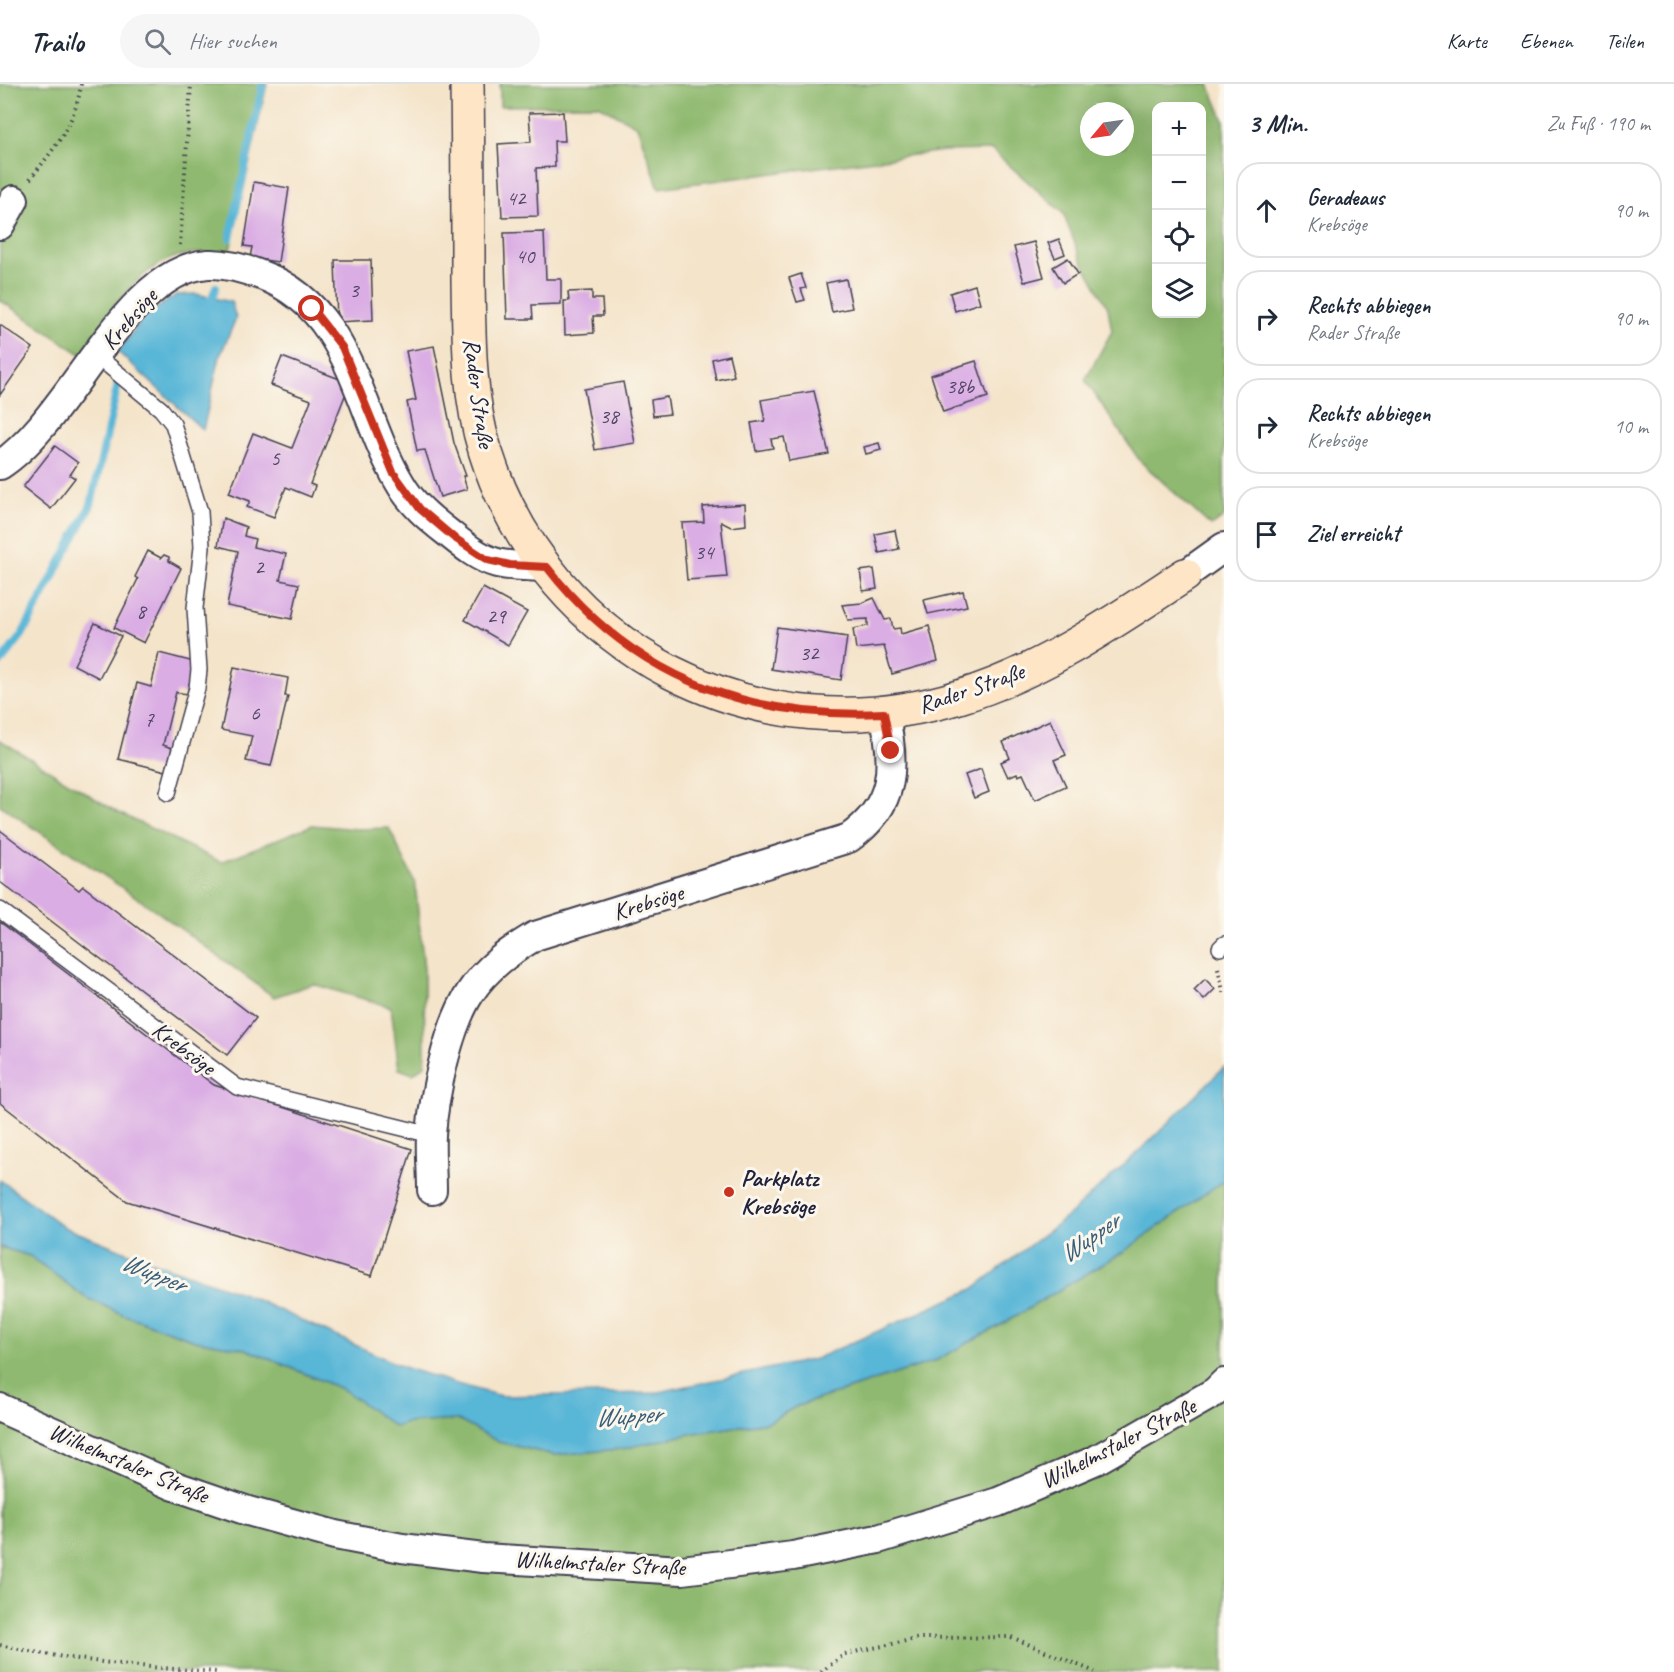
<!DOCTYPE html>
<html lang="de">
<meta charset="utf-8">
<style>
body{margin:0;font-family:Caveat,sans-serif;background:#f6f6f7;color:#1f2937}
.controls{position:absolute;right:18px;top:18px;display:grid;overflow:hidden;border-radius:12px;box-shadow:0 6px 24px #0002}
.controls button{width:54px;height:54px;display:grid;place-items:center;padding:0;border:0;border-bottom:2px solid #e0e1e3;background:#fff;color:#1f2937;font:30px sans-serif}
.compass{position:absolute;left:1080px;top:18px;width:54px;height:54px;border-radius:50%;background:#fff;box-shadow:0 6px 24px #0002;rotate:241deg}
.stop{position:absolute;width:18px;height:18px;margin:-14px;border:4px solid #c8321e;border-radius:50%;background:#fff}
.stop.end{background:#c8321e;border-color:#fff;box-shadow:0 2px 6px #0008}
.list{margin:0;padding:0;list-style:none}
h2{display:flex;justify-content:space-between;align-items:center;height:78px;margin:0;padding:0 24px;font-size:26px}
h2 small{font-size:20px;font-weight:400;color:#747a83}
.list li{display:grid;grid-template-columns:39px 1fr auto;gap:18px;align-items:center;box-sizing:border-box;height:96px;margin:0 12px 12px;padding:0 12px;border:2px solid #e0e1e3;border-radius:24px}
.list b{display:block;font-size:22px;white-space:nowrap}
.list p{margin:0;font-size:20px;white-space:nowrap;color:#747a83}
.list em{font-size:20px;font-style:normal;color:#747a83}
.icon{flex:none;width:33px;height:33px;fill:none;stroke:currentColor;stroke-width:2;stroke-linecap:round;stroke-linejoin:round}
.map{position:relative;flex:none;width:1224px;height:1588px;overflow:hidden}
header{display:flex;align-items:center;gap:36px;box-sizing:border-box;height:84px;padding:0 30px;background:#fff;border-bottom:2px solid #e0e1e3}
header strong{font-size:28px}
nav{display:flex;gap:33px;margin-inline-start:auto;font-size:21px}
.search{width:420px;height:54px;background:#f6f6f7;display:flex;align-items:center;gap:15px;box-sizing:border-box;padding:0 21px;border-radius:33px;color:#747a83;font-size:22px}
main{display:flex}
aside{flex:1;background:#fff}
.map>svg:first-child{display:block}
.forest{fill:#8fb96f;stroke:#586e55;stroke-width:1.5;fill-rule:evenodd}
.water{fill:#59b6d7;stroke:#3e6c89;stroke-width:1.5}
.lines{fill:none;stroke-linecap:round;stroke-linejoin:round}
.stream{stroke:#59b6d7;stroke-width:8}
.building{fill:#daade4}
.lane-casing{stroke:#423f50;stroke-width:18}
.street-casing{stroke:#423f50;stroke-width:32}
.secondary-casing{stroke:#423f50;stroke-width:36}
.path{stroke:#423f50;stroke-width:4;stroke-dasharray:1.5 4.5;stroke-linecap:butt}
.lane{stroke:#fff;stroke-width:15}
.street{stroke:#fff;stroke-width:28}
.secondary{stroke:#fde5c5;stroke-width:33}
.route{stroke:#c8321e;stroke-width:8}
.poi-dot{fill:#c8321e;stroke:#fbf7ec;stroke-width:2}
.labels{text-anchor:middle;stroke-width:6;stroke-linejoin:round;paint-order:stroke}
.number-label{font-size:21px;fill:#504565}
.street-label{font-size:24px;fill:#22223b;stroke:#fbf7ec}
.poi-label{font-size:24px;font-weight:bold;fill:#22223b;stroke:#fbf7ec;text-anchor:start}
.water-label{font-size:26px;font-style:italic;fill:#385d79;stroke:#fbf7ec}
</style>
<header>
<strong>Trailo</strong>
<div class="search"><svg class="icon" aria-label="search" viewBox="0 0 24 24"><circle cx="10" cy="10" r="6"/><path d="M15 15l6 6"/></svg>Hier suchen</div>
<nav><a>Karte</a><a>Ebenen</a><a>Teilen</a></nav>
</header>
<main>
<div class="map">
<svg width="1224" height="1588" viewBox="0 0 1224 1588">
<rect width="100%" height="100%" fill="#fbf7ec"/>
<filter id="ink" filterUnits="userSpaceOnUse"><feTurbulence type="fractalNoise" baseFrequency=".0167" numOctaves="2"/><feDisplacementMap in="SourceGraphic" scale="12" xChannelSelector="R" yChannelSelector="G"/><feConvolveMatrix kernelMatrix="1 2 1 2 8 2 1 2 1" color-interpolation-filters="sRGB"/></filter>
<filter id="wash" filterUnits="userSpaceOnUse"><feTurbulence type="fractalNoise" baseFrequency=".008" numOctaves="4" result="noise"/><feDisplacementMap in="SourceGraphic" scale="24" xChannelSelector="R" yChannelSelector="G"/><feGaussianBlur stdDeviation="1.35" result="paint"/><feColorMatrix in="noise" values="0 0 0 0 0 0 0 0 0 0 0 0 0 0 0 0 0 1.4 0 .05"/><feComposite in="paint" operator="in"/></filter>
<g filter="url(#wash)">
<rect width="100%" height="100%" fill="#f4e4ca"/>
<g class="forest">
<path d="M 0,0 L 267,0 L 229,171 C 219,170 207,168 197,169 C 138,173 112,228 82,271 L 0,216 Z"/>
<path d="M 500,0 L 1209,0 L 1224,37 L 1224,433 L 1211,442 L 1140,377 L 1085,296 L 1112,247 L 1108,224 L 1081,175 L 1063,129 L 992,66 L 944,67 L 659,104 L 637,42 L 599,21 L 500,22 ZM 1202,22 L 1202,230 L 1156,230 L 1156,22 ZM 1089,27 L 1125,27 L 1125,63 L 1089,63 Z"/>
<polygon points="0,656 117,728 221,778 312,741 358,745 389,744 415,799 424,885 425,981 413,990 399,985 391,923 313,900 274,913 155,826 0,721"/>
<polygon points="1224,1096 1224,1588 0,1588 0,1163 30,1172 85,1213 122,1230 195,1256 246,1265 344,1306 395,1343 406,1339 458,1336 499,1358 554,1371 621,1365 694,1349 768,1338 797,1322 935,1277 1006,1238 1123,1168"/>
</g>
<g class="water">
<polygon points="196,210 231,218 236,234 220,272 203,346 118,268 143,234 176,211"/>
<polygon points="1224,983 1224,1096 1123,1168 1006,1238 935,1277 797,1322 768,1338 694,1349 621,1365 554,1371 499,1358 458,1336 406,1339 395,1343 344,1306 246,1265 195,1256 122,1230 85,1213 30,1172 0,1163 0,1096 64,1143 139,1173 244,1210 403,1283 457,1300 501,1312 654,1309 815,1275 973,1205 1069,1131 1150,1057"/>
</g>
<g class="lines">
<g class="stream">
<polyline points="230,154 263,0"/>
<polyline points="209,222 216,203"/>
<polyline points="0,579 22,551 91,421 118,300"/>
</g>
</g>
<g id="blocks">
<g class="building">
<polygon points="563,28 565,57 554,57 555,83 536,84 538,132 502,133 498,60 531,58 529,29"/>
<polygon points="254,98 289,104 278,178 250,174 252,163 244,162"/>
<polygon points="544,148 546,195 561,195 561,220 532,221 533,235 507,235 504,149"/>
<polygon points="1059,155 1065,170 1055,174 1048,159"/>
<polygon points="1034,158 1044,193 1024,198 1014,163"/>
<polygon points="1068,174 1078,190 1063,199 1053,183"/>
<polygon points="335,176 371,176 373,236 337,238"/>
<polygon points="801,190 806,204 801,205 805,216 797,218 789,194"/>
<polygon points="846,195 852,224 832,228 826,199"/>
<polygon points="975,201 980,219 955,227 950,209"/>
<polygon points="592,207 592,215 602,215 603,232 593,232 594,249 565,251 564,217 569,217 568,208"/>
<polygon points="0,241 33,264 0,311"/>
<polygon points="434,262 454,359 466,392 463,392 467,405 440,413 425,366 417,367 407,318 416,316 406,267"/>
<polygon points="729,271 734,292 716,296 712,275"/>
<polygon points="282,273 350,299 310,400 315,402 311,413 286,403 274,433 247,423 250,417 229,409 253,349 292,364 311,316 271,301"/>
<polygon points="976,277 988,313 943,328 931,291"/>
<polygon points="623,298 635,359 595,366 584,305"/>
<polygon points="814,307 829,370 789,377 784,353 771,355 773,364 756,367 751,339 765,337 761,316"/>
<polygon points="667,313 670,330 653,332 651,316"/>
<polygon points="879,359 881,366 866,370 864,363"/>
<polygon points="55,362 78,379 70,391 75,394 51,425 23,403"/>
<polygon points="745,420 746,441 731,443 721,438 727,493 687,496 682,439 704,438 703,423"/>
<polygon points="223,434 246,443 244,452 255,455 253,463 286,470 280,496 299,500 292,535 227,522 238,467 218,462"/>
<polygon points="895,446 899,465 879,469 875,450"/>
<polygon points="148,467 161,474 164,471 169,473 169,477 181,484 144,559 114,544 138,495 135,493"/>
<polygon points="874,485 877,505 863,507 860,487"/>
<polygon points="483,504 527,528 508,561 465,536"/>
<polygon points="963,507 967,522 928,530 924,516"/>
<polygon points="874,514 885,536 891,535 893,545 900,544 901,550 929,542 938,577 892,590 884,562 856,565 853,545 868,542 868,535 848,536 842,521 862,519"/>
<polygon points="95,539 121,552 99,594 74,581"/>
<polygon points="777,543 847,553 841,596 771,585"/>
<polygon points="159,569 194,578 187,610 176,608 163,661 172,664 166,687 118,675 137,599 151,603"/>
<polygon points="234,583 288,594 285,612 288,612 271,682 246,677 252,652 221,646"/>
<polygon points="1050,636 1066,671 1054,676 1066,702 1035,716 1023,690 1018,692 1017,689 1008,693 1001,678 1010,674 1003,658"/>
<polygon points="981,685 989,708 974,714 965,691"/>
<polygon points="0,746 79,806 83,802 256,934 227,971 0,798"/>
<polygon points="0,838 214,1001 412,1065 372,1192 127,1117 0,1019"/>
<polygon points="1205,895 1215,905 1204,916 1194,906"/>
</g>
</g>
</g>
<g filter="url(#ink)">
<use href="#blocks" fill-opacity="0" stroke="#423f50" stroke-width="1.5"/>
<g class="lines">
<g class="lane-casing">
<g id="lane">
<polyline points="97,272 161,325 173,340 200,428 202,463 195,524 199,586 197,604 168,709"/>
<polyline points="0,826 237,1003 431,1051"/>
<polyline points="1220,864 1224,860"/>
</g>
</g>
<g class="street-casing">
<g id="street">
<polyline points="0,141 14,116"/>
<path d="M 0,381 C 70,336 125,186 208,180 C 225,179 245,185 261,191 C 352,224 357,327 400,399 C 411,419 429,434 447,448 C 462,460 478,474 497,479 C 513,483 530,482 547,483"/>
<polyline points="1185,491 1224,463"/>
<path d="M 432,1106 C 432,1088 430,1069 431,1051 C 434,1010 448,943 470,909 C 486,884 510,867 535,852 L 849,754 C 896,721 896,681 884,629"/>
<polyline points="0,1324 172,1401 248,1427 335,1451 402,1464 483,1474 682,1486 793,1472 878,1455 998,1418 1096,1376 1215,1308 1224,1299"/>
</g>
</g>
<g class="secondary-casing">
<path id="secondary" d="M 467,0 C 468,65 468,131 468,196 C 469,252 468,312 485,366 C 548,568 760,674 959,613 C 1042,588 1113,538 1185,491"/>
</g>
<g class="path">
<path d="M 30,95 C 54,65 76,39 81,0"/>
<polyline points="180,161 191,0"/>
<polyline points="1218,884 1224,912"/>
<path d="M 0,1561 C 70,1577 144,1583 216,1588"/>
<polyline points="821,1588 845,1570 920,1554 1011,1553 1095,1588"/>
</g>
<use href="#lane" class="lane"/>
<use href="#street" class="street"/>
<use href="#secondary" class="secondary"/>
</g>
</g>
<g class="lines" filter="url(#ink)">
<path class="route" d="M 312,225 L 342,263 L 393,388 L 420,425 L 453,453 L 488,476 L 510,481 L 547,483 C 632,593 747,636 884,629 L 891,667"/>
</g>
<circle class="poi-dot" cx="729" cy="1108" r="6"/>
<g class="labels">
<g class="number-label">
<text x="516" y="121">42</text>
<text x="525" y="179">40</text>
<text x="354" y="213">3</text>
<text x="960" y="309">38b</text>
<text x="609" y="339">38</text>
<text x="275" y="381">5</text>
<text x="704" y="475">34</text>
<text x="259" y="490">2</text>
<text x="141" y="534">8</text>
<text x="496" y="539">29</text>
<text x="809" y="576">32</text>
<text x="255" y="636">6</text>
<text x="149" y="642">7</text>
</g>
<g class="street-label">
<text transform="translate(129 235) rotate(-49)" y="8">Krebsöge</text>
<text transform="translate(479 309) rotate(82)" y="8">Rader Straße</text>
<text transform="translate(971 604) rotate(-19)" y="8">Rader Straße</text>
<text transform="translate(648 818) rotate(-17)" y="8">Krebsöge</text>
<text transform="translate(184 964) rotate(37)" y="8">Krebsöge</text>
<text transform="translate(1118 1359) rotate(-27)" y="8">Wilhelmstaler Straße</text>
<text transform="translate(129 1379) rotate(23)" y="8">Wilhelmstaler Straße</text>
<text transform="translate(600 1479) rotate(3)" y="8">Wilhelmstaler Straße</text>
</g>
<g class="poi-label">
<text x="741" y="1102">Parkplatz<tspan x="741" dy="28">Krebsöge</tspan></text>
</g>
<g class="water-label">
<text transform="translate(1089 1153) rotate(-35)" y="9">Wupper</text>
<text transform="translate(154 1188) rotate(22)" y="9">Wupper</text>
<text transform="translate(628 1331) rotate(-4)" y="9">Wupper</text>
</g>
</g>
</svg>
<div class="controls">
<button>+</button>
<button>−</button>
<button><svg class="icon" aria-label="locate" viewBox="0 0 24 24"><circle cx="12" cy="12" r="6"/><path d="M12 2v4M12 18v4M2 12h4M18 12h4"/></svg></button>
<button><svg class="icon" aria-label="layers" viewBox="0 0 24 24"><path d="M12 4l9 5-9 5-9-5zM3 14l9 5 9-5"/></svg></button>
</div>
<svg class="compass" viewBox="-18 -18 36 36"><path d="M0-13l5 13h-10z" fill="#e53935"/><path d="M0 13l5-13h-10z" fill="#747a83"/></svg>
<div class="stop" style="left:312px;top:225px"></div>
<div class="stop end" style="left:891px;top:667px"></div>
</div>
<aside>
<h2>3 Min.<small>Zu Fuß · 190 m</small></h2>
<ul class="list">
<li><svg class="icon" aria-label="ahead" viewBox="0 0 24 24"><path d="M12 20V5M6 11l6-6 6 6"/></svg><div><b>Geradeaus</b><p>Krebsöge</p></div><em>90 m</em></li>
<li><svg class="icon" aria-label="right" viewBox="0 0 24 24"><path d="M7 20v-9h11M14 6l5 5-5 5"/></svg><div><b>Rechts abbiegen</b><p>Rader Straße</p></div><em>90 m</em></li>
<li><svg class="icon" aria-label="right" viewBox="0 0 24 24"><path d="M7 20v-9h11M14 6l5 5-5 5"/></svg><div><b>Rechts abbiegen</b><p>Krebsöge</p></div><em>10 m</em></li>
<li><svg class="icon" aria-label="arrive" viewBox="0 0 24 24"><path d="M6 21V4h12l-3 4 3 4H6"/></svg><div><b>Ziel erreicht</b></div></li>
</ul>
</aside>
</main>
